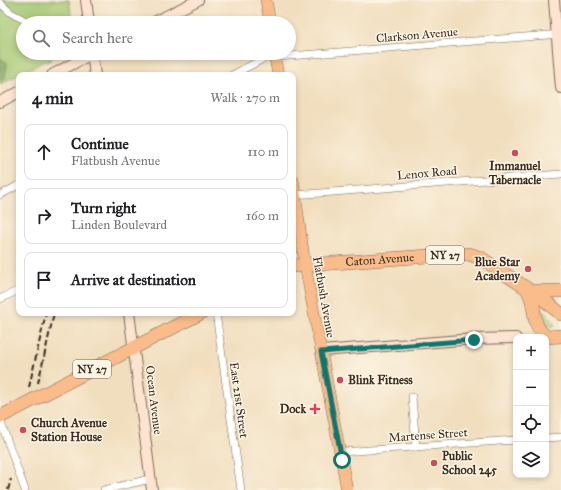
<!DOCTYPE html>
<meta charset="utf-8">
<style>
body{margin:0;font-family:"IM FELL Great Primer",serif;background:#f6f6f6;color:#202124}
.controls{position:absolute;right:12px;bottom:12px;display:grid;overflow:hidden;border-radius:8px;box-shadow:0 2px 6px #0003}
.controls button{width:36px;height:36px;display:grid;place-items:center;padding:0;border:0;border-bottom:1px solid #e0e0e0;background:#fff;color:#202124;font:20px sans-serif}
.stop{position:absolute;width:12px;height:12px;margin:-9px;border:3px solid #0f766e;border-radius:50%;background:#fff}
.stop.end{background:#0f766e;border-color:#fff;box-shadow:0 1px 4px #0008}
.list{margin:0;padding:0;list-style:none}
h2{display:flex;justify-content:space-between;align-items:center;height:52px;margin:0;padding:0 16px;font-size:17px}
h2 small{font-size:13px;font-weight:400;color:#757577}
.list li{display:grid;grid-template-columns:26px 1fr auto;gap:12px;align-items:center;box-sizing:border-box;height:56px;margin:0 8px 8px;padding:0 8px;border:1px solid #e0e0e0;border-radius:8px}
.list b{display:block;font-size:15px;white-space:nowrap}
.list p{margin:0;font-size:13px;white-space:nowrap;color:#757577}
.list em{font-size:13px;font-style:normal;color:#757577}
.icon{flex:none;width:22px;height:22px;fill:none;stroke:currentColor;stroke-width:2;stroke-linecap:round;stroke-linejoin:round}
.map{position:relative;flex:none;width:561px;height:490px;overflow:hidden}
.search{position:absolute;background:#fff;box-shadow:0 2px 6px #0003;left:16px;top:16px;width:280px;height:44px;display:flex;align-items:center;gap:10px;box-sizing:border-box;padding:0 14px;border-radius:22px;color:#757577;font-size:15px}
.panel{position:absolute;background:#fff;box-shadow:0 2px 6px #0003;left:16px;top:72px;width:280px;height:244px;border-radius:8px}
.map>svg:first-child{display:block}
.green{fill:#a3c670;stroke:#6f7847}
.forest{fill:#82ab62;stroke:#5e6a40}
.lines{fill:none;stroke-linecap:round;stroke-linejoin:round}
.street-casing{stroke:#7b6956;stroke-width:8}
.secondary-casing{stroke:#7b6956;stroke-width:12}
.primary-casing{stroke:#7b6956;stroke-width:12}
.highway-casing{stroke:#7b6956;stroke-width:14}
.street{stroke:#fff;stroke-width:7}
.secondary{stroke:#fde4d1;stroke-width:10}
.primary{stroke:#fabc8b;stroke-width:11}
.highway{stroke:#fabc8b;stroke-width:13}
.rail{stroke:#3b2a1e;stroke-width:2;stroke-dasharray:6 3;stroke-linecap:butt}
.route{stroke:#0f766e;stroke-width:5}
.poi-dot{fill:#d1495b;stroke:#fcf5e5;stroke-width:1.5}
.labels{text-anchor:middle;stroke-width:3;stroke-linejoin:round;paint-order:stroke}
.shield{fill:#fcf5e5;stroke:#75675a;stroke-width:1}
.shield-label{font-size:11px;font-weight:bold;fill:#3b2a1e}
.street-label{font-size:12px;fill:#3b2a1e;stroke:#fcf5e5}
.poi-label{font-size:12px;font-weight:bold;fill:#3b2a1e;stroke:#fcf5e5;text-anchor:start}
</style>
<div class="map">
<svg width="561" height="490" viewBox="0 0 561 490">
<rect width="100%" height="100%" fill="#fcf5e5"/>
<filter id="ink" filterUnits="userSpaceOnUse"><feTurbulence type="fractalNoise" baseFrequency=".025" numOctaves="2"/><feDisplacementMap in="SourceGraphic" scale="8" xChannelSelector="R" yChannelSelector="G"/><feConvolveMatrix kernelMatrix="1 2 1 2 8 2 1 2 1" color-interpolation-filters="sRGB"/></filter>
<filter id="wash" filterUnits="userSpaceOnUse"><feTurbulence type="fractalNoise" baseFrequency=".012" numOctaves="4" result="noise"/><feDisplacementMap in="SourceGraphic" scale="16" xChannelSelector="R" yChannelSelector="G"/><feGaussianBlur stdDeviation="0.9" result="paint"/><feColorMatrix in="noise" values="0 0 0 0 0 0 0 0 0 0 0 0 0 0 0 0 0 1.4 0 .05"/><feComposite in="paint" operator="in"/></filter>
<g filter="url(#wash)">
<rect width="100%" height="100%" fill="#f1debe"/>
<g class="green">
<polygon points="0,0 69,0 71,15 62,23 23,23 23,53 51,53 51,60 46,62 45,61 0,84"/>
<polygon points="541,308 554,321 554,327 549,326 542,321"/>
</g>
<polygon class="forest" points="0,58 7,63 5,78 0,80"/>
</g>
<g filter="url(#ink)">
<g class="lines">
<g class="street-casing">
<g id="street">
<polyline points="0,3 11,13 30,23"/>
<polyline points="232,75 265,58 561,34"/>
<polyline points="0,195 19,185"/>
<polyline points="295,195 561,174"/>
<polyline points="0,299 19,290"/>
<polyline points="216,313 241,490"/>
<polyline points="412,397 416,447"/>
<polyline points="0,420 25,490"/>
<polyline points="546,438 561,437"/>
<polyline points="341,452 516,440"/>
<polyline points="104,490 150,479"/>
</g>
</g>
<g class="secondary-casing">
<g id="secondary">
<polyline points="86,0 89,23"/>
<polyline points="554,0 561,88"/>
<polyline points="152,23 198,0"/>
<polyline points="92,53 95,75"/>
<polyline points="52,75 93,53"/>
<polyline points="0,102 19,92"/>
<polyline points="129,313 152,490"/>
<polyline points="321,351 474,339 516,338"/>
</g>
</g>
<g class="primary-casing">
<g id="primary">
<polyline points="266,0 270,23"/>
<polyline points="274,53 278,75"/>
<polyline points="293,179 305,265 347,490"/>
</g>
</g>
<g class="highway-casing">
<g id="highway">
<path id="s1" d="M 293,266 L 455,254 L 469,254 L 481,258 L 543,299 L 561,314"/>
<path d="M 528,291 C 538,308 529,323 546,337 L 561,336"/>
<polyline points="530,291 561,291"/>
<polyline points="0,417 201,313"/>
</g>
</g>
<use href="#street" class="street"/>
<use href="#secondary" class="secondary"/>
<use href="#primary" class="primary"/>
<use href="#highway" class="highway"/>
<g class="rail">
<polyline points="38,383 54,313"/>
<polyline points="29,387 46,313"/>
<polyline points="8,490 11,479"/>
</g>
</g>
</g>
<g class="lines" filter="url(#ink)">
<polyline class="route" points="342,460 321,352 474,340"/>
</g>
<g class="poi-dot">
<circle cx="515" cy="153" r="4"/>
<circle cx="528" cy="269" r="4"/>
<circle cx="340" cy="380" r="4"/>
<path d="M313 403h4v4h4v4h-4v4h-4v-4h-4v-4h4z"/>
<circle cx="23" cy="430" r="4"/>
<circle cx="434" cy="463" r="4"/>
</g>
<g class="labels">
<g class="shield">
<rect x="426" y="246" width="38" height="18" rx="3"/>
<rect x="73" y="360" width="38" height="18" rx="3"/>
</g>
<g class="shield-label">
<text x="445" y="259">NY 27</text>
<text x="92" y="373">NY 27</text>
</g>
<g class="street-label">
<text transform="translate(417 35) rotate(-5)" y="4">Clarkson Avenue</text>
<text transform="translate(427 173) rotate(-5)" y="4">Lenox Road</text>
<text dy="4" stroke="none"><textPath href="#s1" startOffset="87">Caton Avenue</textPath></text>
<text transform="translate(324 297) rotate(80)" y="4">Flatbush Avenue</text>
<text transform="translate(154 400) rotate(83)" y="4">Ocean Avenue</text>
<text transform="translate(239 400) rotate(82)" y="4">East 21st Street</text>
<text transform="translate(428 435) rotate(-4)" y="4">Martense Street</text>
</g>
<g class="poi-label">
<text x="515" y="170" text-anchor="middle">Immanuel<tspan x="515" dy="14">Tabernacle</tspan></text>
<text x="520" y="266" text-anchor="end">Blue Star<tspan x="520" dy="14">Academy</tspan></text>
<text x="348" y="384">Blink Fitness</text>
<text x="306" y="413" text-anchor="end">Dock</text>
<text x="31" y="427">Church Avenue<tspan x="31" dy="14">Station House</tspan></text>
<text x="442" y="460">Public<tspan x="442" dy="14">School 245</tspan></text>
</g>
</g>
</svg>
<div class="controls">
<button>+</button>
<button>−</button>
<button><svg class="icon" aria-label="locate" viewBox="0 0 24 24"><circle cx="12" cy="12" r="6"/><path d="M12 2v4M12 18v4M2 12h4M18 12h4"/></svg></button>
<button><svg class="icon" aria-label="layers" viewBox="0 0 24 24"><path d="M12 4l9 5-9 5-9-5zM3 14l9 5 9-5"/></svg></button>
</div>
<div class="stop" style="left:342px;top:460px"></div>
<div class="stop end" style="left:474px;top:340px"></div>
<div class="search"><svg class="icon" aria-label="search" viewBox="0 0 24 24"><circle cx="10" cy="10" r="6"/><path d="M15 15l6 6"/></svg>Search here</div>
<section class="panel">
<h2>4 min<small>Walk · 270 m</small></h2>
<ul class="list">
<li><svg class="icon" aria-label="ahead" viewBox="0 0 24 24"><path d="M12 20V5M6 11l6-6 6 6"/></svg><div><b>Continue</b><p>Flatbush Avenue</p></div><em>110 m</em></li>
<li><svg class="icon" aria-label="right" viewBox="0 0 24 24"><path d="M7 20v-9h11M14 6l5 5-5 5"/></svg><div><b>Turn right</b><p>Linden Boulevard</p></div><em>160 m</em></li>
<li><svg class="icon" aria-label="arrive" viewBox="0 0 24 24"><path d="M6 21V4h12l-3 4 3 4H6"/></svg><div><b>Arrive at destination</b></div></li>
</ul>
</section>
</div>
